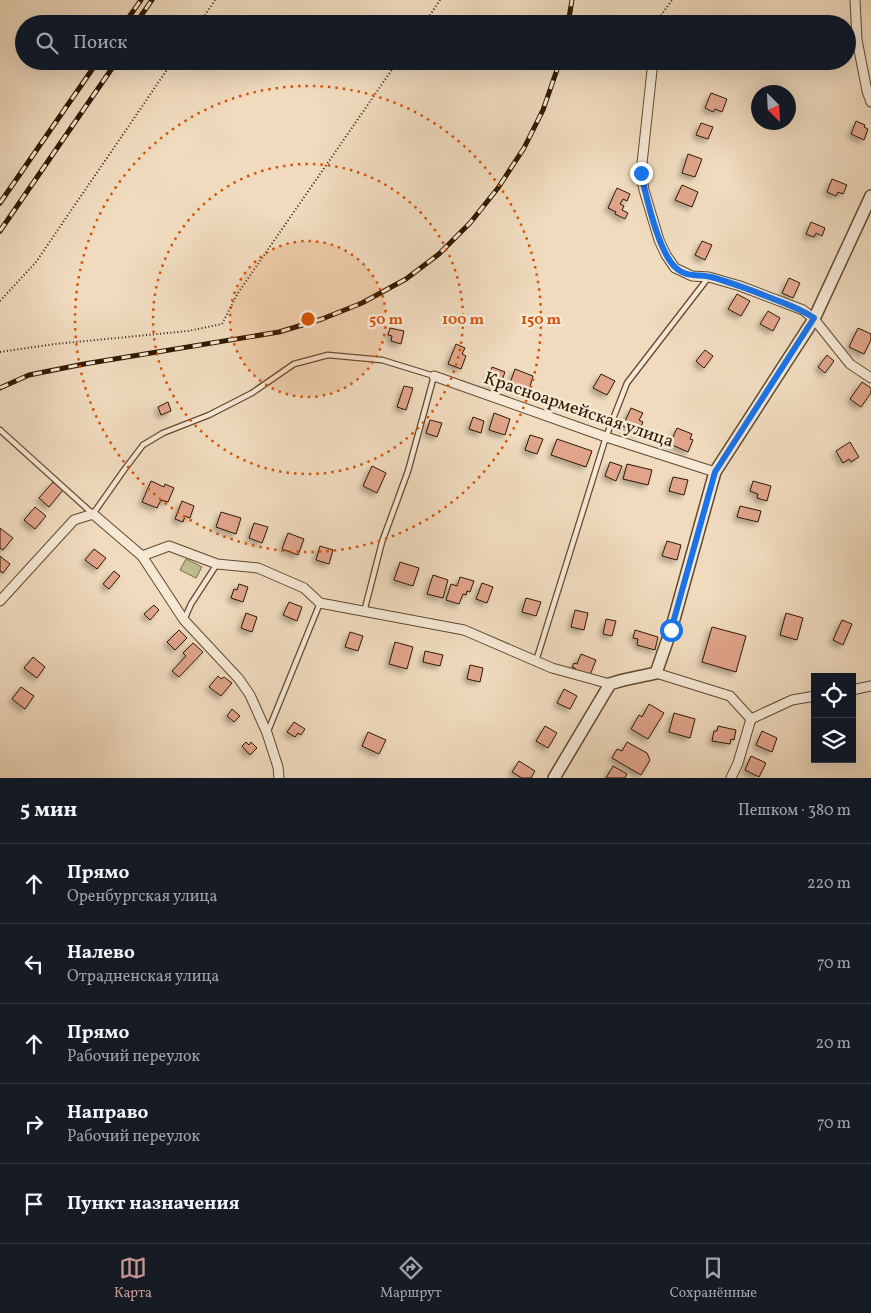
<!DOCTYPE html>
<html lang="ru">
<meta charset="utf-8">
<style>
body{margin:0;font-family:Vollkorn,serif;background:#20242c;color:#f1f3f6}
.controls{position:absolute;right:15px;bottom:15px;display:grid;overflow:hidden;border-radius:0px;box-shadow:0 5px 20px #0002}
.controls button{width:45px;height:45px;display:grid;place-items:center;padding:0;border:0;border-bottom:1px solid #363941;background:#171b24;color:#f1f3f6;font:25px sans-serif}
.compass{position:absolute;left:751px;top:85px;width:45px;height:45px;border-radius:50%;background:#171b24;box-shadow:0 5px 20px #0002;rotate:156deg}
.stop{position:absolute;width:15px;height:15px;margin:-11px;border:4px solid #1a73e8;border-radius:50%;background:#fff}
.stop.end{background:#1a73e8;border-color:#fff;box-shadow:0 1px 5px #0008}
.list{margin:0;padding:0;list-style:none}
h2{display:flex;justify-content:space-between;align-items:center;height:65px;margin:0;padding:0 20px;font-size:21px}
h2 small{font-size:16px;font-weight:400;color:#9ea1a6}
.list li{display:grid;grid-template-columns:32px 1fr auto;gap:15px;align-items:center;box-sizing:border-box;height:80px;padding:0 20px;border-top:1px solid #363941}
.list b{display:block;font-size:19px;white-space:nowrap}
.list p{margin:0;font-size:16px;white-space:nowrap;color:#9ea1a6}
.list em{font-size:16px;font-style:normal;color:#9ea1a6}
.icon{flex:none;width:28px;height:28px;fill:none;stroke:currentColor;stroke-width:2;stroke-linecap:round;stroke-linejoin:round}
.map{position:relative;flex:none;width:871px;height:778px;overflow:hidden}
.search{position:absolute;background:#171b24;box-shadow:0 5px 20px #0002;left:15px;right:15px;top:15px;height:55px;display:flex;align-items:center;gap:12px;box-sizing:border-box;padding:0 18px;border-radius:28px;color:#9ea1a6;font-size:19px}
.sheet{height:465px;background:#171b24}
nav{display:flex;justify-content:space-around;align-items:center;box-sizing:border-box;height:70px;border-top:1px solid #363941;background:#171b24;font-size:14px;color:#9ea1a6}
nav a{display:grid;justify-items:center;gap:2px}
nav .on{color:#c59692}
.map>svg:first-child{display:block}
.green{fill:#bebe8e;stroke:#766c47}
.building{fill:#e0a48a;stroke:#2f1900;filter:url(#shadow)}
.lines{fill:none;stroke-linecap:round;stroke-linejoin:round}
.service-casing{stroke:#5f4a30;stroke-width:7}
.minor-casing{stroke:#5f4a30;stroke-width:11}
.tertiary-casing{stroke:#5f4a30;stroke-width:14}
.path{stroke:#2f1900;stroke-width:2;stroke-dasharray:1 2.5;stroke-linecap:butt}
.service{stroke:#f5e8d5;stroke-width:4.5}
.minor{stroke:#f5e8d5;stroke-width:9}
.tertiary{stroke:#f5e8d5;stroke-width:11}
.rail-casing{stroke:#2f1900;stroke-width:5}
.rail{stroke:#f5e8d5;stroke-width:3;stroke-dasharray:9;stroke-linecap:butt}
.route{stroke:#1a73e8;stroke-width:6}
.ring{fill:none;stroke:#d6530b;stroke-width:2.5;stroke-dasharray:2.5 5}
.labels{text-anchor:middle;stroke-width:5;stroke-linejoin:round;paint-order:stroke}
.street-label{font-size:18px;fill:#2f1900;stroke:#f5e8d5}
.centre{fill:#d6530b;stroke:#f5e8d5;stroke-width:2.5}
.ring-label{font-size:15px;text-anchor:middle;font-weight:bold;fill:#d6530b;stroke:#f5e8d5;stroke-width:5;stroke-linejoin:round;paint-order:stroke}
</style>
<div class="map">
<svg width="871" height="778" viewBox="0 0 871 778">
<defs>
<filter id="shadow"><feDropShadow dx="-3.5" dy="3.5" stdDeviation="2.5" flood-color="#0004"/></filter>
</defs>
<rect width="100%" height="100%" fill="#f0dbbe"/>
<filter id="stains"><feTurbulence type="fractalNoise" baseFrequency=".004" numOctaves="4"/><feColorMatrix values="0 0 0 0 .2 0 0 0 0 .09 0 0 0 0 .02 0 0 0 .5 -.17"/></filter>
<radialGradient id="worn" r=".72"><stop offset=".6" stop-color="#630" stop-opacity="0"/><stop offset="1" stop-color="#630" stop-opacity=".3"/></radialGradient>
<polygon class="green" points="186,559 202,567 196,578 180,570"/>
<g class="building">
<polygon points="711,93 727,99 722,112 715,109 713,112 705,108"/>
<polygon points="856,121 865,125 864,127 868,129 864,140 851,134"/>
<polygon points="701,123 713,127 708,139 696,135"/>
<polygon points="688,154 702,159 695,177 682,173"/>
<polygon points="832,179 847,185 843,194 838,192 836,196 827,192"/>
<polygon points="682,185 698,192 692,207 675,200"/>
<polygon points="617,188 630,194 627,201 623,199 620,204 624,206 622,210 628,213 625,219 615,214 616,212 608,208"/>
<polygon points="811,222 825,228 822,236 816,233 814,237 806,234"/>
<polygon points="702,241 712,245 705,260 695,255"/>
<polygon points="789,278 800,283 793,298 782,293"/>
<polygon points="737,294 750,301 741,316 728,309"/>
<polygon points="768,311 780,318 773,331 760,324"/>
<polygon points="390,328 404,331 401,344 391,341 392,336 388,335"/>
<polygon points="858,328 871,334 871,340 864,354 849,347"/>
<polygon points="456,344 465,348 462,354 466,356 461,369 448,364"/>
<polygon points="705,350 713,356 704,368 696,361"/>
<polygon points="827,355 834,361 825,373 818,367"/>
<polygon points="492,367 505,372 500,386 487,382"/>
<polygon points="515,369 533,376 528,393 509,386"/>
<polygon points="601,374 615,381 607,395 593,388"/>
<polygon points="862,382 871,388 871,393 861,407 850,399"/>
<polygon points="404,386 413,388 406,410 397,407"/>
<polygon points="168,402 171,411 161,415 158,407"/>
<polygon points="631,408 643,413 639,420 643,422 638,433 623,426"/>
<polygon points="494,413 510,419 505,435 489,430"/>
<polygon points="473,417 484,421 481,433 469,429"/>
<polygon points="430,420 442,423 437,437 426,433"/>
<polygon points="677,428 692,434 690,439 693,440 688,452 670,444"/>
<polygon points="530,435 543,439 537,454 525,450"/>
<polygon points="557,439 592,451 586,467 551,455"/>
<polygon points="850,442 859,457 851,462 849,459 843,463 836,451"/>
<polygon points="610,462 622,466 616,481 605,476"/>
<polygon points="627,464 652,470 648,485 623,479"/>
<polygon points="372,466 386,473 377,493 363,486"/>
<polygon points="673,477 688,480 684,495 669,491"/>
<polygon points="151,481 164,487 165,484 174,488 168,502 161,500 157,508 142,502"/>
<polygon points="753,481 771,486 767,501 757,498 758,494 750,491"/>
<polygon points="53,482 63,490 49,507 39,498"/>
<polygon points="182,501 194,506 190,518 185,516 183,522 175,519"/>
<polygon points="740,506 761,511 758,522 737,517"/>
<polygon points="35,507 46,516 35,529 24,520"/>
<polygon points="221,512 241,518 236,534 216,527"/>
<polygon points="254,523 268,527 262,543 249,538"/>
<polygon points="0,528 13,538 3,550 0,548"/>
<polygon points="288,533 304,539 298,555 282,549"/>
<polygon points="667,541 681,545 677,560 662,556"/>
<polygon points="320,546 333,550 329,564 316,560"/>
<polygon points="94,549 106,558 97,569 85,560"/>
<polygon points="0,556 10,564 3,573 0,571"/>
<polygon points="400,562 419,568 413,586 394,580"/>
<polygon points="114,571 120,576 109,589 103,584"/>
<polygon points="433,575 448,580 443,598 427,594"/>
<polygon points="460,577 474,581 470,592 467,591 466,595 463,594 459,604 446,600 451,584 457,586"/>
<polygon points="482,583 493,587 487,603 476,599"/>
<polygon points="239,584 248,587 243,602 231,598 234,589 237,590"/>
<polygon points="526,598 541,602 536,616 522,612"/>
<polygon points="289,602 302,607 297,621 283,615"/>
<polygon points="154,605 159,610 150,620 144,614"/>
<polygon points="575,610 588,613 584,630 571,627"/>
<polygon points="246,613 257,617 252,632 241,628"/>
<polygon points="786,613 803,618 797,640 780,635"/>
<polygon points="606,619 616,621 612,636 603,634"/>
<polygon points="842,620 852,624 843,645 833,640"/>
<polygon points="712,627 746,636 736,672 702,662"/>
<polygon points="179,630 187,638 175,650 167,642"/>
<polygon points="635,630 658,637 655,650 637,645 638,639 633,638"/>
<polygon points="350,632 363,636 358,651 345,647"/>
<polygon points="395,642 413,647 407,669 389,664"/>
<polygon points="193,643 203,652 179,677 172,671 186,656 183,653"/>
<polygon points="425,651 443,655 440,666 423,662"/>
<polygon points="581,654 596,660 590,675 575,670 575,668 572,667 574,663 577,664"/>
<polygon points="33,657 45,667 37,678 24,668"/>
<polygon points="470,665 483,668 480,682 467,679"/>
<polygon points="218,676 221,679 224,677 232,683 221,696 209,687"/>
<polygon points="21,687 34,696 25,709 12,699"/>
<polygon points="564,689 577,696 570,709 557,703"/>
<polygon points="649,704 664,713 648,739 631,729 639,715 642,717"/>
<polygon points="232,709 240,716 234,722 227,716"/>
<polygon points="674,713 695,719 690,738 669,732"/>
<polygon points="294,722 305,729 301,735 298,733 295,737 287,732"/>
<polygon points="545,726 557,733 548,748 536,741"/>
<polygon points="718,726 736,730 734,740 731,739 730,744 712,741 714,731 717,731"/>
<polygon points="762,731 777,738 772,752 756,745"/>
<polygon points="368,732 386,740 379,754 362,746"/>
<polygon points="246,742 249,745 251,742 257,748 250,755 242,746"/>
<polygon points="627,742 647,753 650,760 641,775 612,758 617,749 622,751"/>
<polygon points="751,756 766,763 759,777 745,770"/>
<polygon points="519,761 535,771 531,778 522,778 512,772"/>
<polygon points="613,766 627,774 625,778 606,778"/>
</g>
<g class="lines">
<g class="service-casing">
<g id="service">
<polyline points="0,430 93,514 124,470 143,445 163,433 209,415 252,393 294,364 328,355 382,360 434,376 408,471 382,542 364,612"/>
<polyline points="184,620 191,604 217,564"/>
<polyline points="536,661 606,437 627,383 708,278"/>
<polyline points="268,731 320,603"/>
</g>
</g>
<g class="minor-casing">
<g id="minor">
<polyline points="855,0 857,40 867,91 871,102"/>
<polyline points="653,61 641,173 644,190 659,240 666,255 675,268 692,276 709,277 740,286 803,310 814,319 850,364 871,378"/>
<polyline points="434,376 606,437 715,472"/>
<polyline points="142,556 184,620 239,679 250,695 267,733 278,767 279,778"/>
<polyline points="0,601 74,520 93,514 142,556 169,546 217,564 258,568 304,588 320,603 464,630 552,668 610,684"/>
<polyline points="656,673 730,696 751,719 792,700 815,696"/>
<polyline points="852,690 871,686"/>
<polyline points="731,778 738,763 751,719"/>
</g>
</g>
<g class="tertiary-casing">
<path id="tertiary" d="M 554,778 L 610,684 C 626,678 640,677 656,673 L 671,630 L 715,472 L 814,319 L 871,196"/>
</g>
<g class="path">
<polyline points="199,24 215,0"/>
<polyline points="424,24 440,0"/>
<polyline points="655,24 672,0"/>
<polyline points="0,301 36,262 173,61"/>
<polyline points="0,352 55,344 188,331 222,324 238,293 398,61"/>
</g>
<use href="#service" class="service"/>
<use href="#minor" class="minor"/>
<use href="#tertiary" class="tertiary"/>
<g class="rail-casing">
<g id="rail">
<polyline points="124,24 141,0"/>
<polyline points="135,24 152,0"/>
<polyline points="568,24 572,0"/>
<polyline points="0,203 98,61"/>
<polyline points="0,231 117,61"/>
<polyline points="0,388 29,375 84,364 279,332 322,319 362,303 406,279 439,254 470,223 498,188 524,148 543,110 560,61"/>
</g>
</g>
<use href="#rail" class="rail"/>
</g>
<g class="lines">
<path class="route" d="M 641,173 C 646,196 658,251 675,267 C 686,278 698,274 711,277 C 730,282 748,289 766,296 C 783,303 800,308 814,318 L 715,472 L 671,630"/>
</g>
<circle cx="308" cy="319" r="78" fill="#d6530b" fill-opacity=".12"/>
<g class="ring">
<circle cx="308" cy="319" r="78"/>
<circle cx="308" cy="319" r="155"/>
<circle cx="308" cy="319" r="233"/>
</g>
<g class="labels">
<g class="street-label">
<text transform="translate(579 409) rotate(19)" y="6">Красноармейская улица</text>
</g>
</g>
<circle cx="308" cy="319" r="8" class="centre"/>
<g class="ring-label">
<text x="386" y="324">50 m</text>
<text x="463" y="324">100 m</text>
<text x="541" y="324">150 m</text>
</g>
<rect width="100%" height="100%" filter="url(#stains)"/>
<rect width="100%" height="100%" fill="url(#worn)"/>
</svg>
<div class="controls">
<button><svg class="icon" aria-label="locate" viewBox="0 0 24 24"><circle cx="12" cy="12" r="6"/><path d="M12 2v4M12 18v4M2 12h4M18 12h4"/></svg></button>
<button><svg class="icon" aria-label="layers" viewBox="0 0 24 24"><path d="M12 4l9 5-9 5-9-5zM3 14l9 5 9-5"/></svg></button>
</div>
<svg class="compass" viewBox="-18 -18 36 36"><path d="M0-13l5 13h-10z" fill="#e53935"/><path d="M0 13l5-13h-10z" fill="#9ea1a6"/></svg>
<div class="stop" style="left:671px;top:630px"></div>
<div class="stop end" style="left:641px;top:173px"></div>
<div class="search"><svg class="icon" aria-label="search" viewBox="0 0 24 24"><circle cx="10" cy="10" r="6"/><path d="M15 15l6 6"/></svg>Поиск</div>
</div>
<section class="sheet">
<h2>5 мин<small>Пешком · 380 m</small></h2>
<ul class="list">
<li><svg class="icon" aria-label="ahead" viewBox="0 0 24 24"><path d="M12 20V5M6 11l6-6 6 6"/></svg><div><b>Прямо</b><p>Оренбургская улица</p></div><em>220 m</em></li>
<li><svg class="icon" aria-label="left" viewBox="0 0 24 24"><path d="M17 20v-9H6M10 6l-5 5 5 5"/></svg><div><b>Налево</b><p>Отрадненская улица</p></div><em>70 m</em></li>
<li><svg class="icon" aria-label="ahead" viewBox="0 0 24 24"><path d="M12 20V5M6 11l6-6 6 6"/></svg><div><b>Прямо</b><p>Рабочий переулок</p></div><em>20 m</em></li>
<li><svg class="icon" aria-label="right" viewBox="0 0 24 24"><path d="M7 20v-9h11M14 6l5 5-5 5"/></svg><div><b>Направо</b><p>Рабочий переулок</p></div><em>70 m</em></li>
<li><svg class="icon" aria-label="arrive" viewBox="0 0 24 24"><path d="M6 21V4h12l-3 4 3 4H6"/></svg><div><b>Пункт назначения</b></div></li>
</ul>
</section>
<nav>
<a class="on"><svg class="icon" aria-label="map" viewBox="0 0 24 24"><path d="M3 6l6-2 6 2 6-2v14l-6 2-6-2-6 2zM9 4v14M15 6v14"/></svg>Карта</a>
<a><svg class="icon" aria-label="directions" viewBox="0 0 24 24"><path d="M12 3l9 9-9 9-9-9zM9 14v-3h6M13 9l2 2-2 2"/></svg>Маршрут</a>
<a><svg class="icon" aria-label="saved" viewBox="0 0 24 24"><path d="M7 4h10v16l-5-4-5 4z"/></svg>Сохранённые</a>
</nav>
